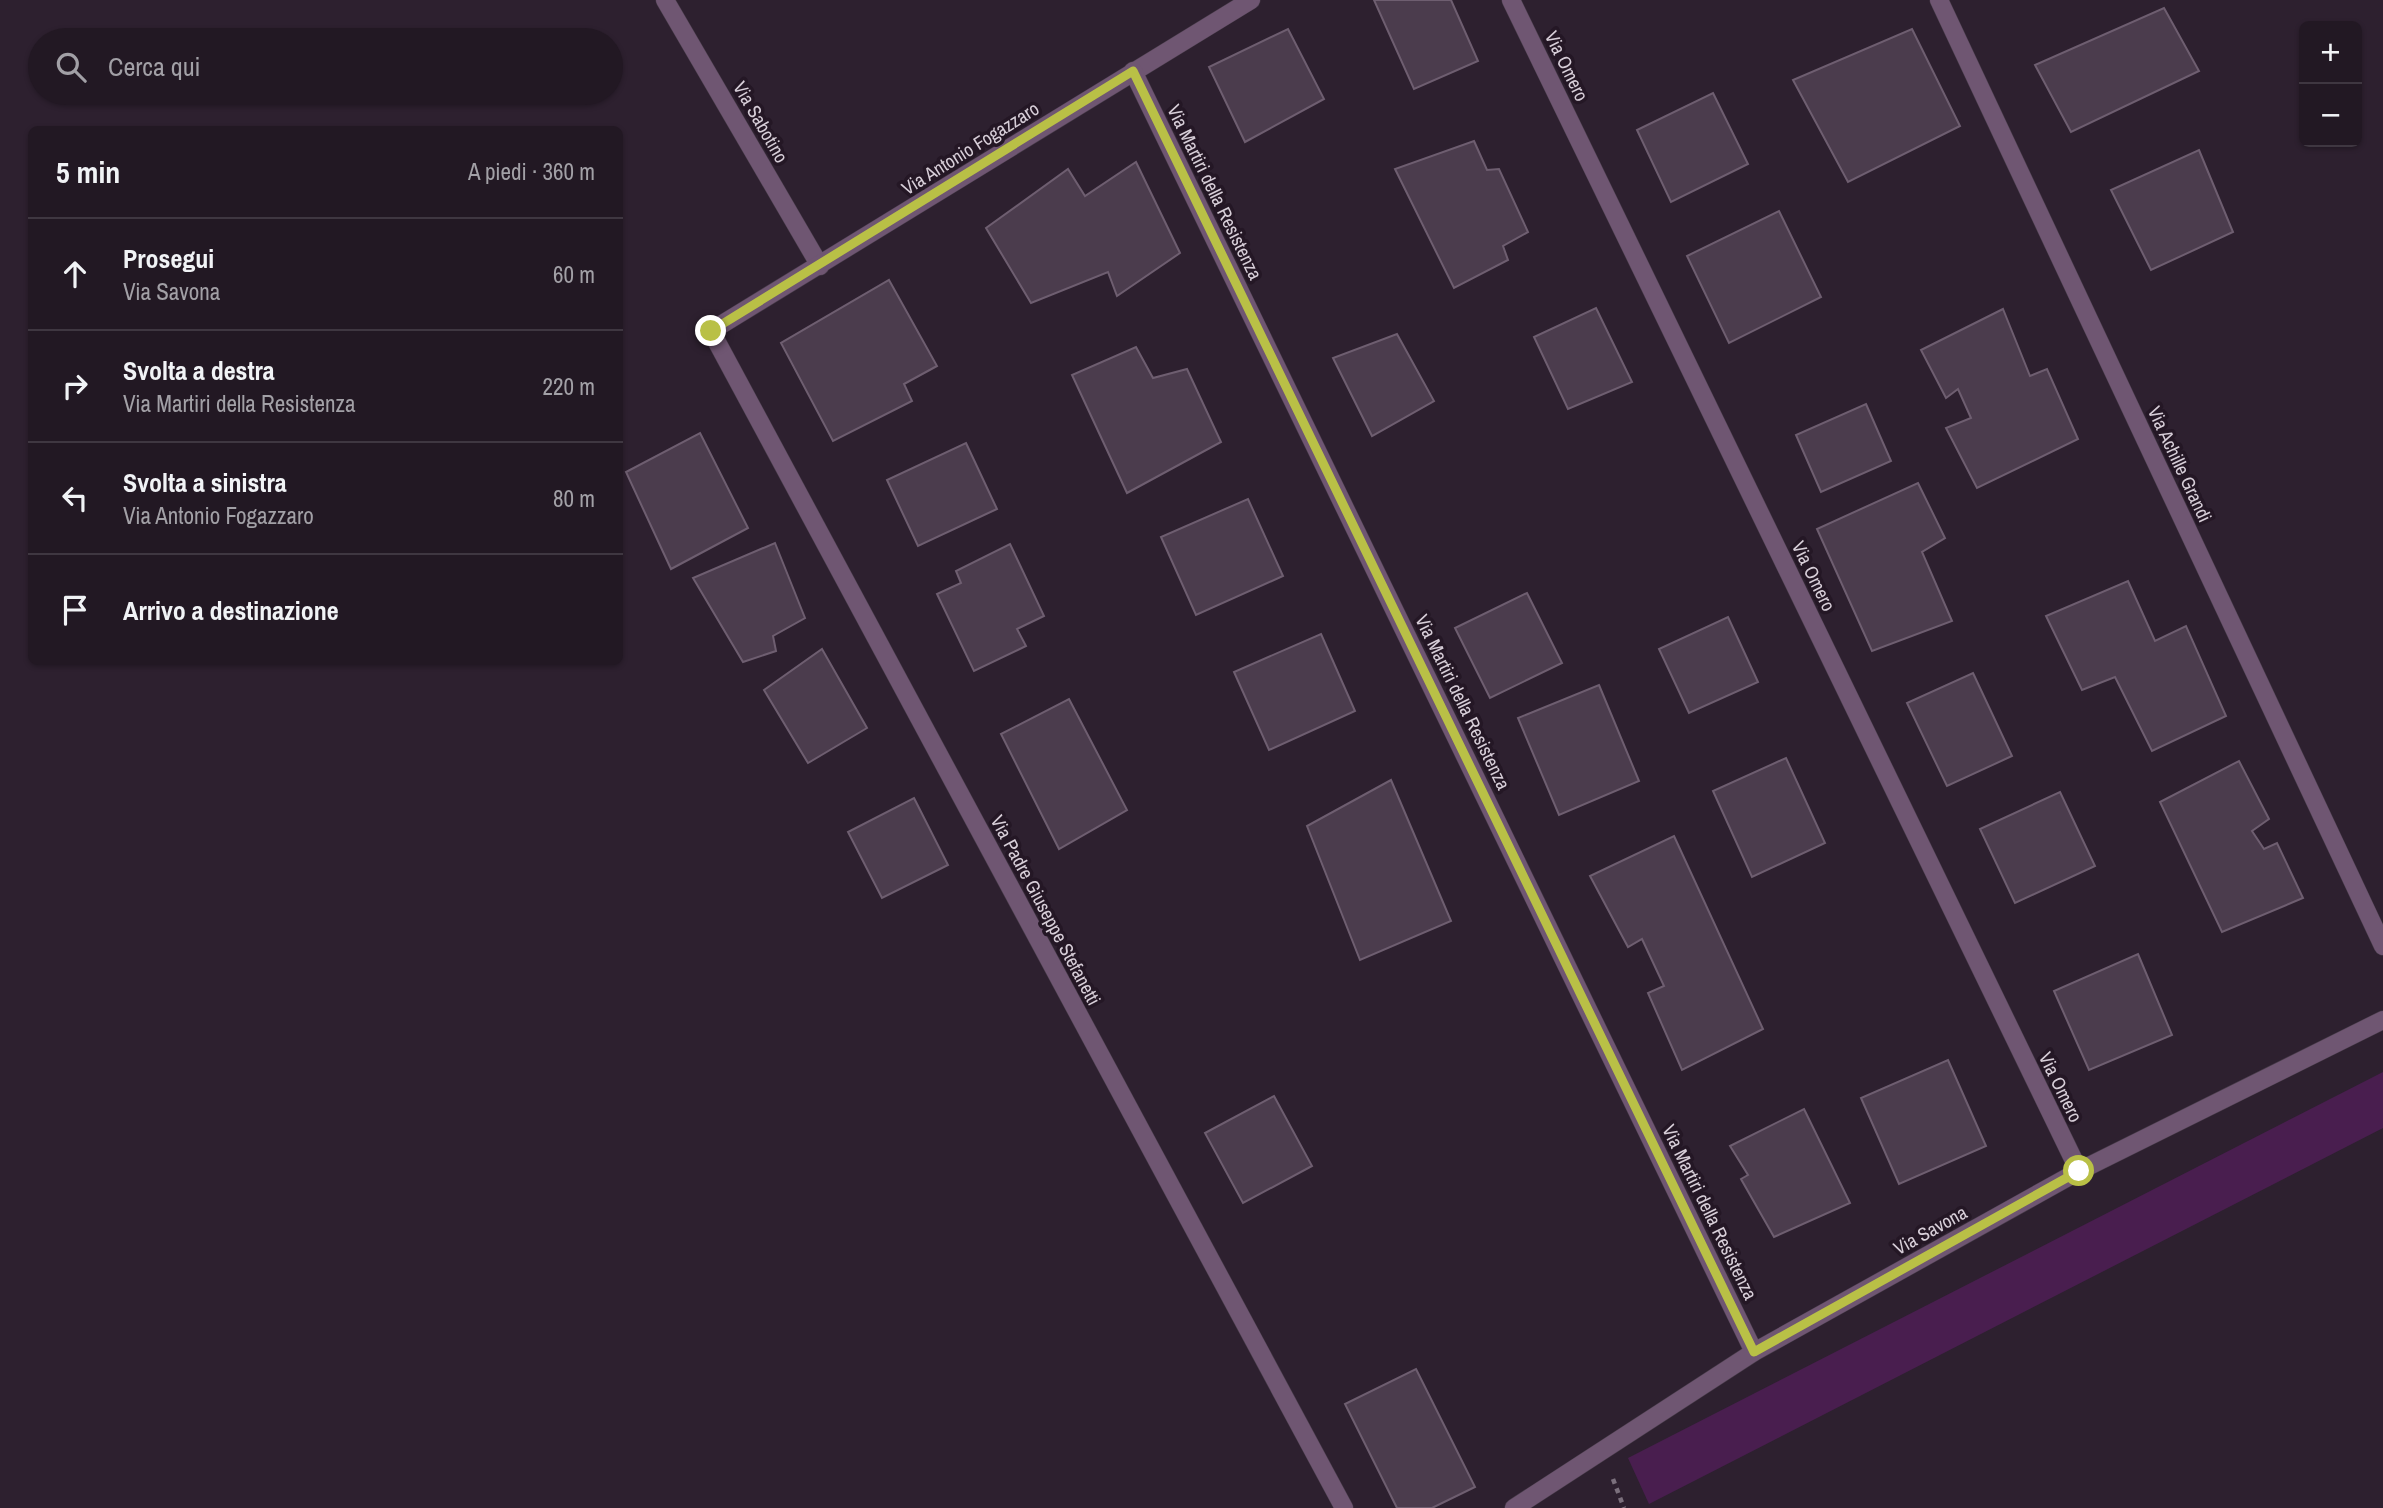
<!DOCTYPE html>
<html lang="it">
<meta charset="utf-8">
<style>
body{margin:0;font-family:"Archivo Narrow",sans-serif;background:#2a212b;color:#f1f3f6}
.controls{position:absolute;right:21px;top:21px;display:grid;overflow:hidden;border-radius:10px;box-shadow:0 2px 5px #0004}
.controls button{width:63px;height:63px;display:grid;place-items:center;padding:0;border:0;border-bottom:2px solid #3f3741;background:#221823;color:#f1f3f6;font:35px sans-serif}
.stop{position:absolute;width:21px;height:21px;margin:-16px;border:5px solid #b9c046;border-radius:50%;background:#fff}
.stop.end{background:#b9c046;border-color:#fff;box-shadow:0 2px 7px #0008}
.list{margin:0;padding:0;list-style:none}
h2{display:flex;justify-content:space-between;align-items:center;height:91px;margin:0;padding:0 28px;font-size:30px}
h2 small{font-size:23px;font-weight:400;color:#a2a0a6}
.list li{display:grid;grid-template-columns:46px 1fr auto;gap:21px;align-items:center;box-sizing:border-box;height:112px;padding:0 28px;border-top:2px solid #3f3741}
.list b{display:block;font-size:26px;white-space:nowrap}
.list p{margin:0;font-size:23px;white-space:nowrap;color:#a2a0a6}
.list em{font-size:23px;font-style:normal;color:#a2a0a6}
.icon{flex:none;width:38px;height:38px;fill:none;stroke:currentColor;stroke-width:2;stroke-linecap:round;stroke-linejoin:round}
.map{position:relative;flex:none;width:2383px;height:1508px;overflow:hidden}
.search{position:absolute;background:#221823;box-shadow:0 2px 5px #0004;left:28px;top:28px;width:595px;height:77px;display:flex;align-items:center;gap:18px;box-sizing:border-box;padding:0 24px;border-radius:38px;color:#a2a0a6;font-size:26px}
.panel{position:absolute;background:#221823;box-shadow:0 2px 5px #0004;left:28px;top:126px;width:595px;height:539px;border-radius:10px}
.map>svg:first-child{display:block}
.green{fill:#491e4f}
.building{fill:#4b3c4d;stroke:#6e5e70;stroke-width:2}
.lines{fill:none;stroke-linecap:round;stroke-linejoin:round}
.minor-casing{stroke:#483c4a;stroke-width:19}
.path{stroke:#7b707d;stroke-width:4.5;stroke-dasharray:5 5;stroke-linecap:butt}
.minor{stroke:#6f5672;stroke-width:18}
.route{stroke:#b9c046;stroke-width:9}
.labels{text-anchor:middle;stroke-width:7;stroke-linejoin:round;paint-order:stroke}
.street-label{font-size:19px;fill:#d7ced8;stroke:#241725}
</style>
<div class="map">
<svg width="2383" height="1508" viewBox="0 0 2383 1508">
<rect width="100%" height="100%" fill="#2d202f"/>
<polygon class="green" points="2383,1072 2383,1128 1649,1504 1628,1458"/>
<g class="building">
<polygon points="1374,0 1451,0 1478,61 1414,89"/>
<polygon points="2164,8 2199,71 2071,132 2035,65"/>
<polygon points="1288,29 1324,99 1245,142 1209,67"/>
<polygon points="1912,29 1960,126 1848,182 1793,80"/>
<polygon points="1713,93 1748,164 1671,202 1637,130"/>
<polygon points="1474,141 1487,170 1499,169 1528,232 1503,246 1508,260 1454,288 1395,169"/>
<polygon points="2199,150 2233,232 2151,270 2111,190"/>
<polygon points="1136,162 1180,253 1117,296 1108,272 1031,303 986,228 1068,169 1085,196"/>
<polygon points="1779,211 1821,297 1729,343 1687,256"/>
<polygon points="889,280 937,366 904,384 912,401 833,441 781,343"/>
<polygon points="1596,308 1632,382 1568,409 1534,337"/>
<polygon points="2003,309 2030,376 2047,369 2078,439 1977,488 1946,428 1971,418 1958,389 1946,398 1921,350"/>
<polygon points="1397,334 1434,401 1372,436 1333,358"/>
<polygon points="1136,347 1153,378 1187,369 1221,442 1127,493 1072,375"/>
<polygon points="1866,404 1891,461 1821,492 1796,435"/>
<polygon points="700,433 748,528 671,569 626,472"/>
<polygon points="966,443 997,509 918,546 887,480"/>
<polygon points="1918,483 1945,538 1922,552 1952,621 1872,651 1817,529"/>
<polygon points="1248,499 1283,576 1196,615 1161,537"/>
<polygon points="775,543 805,618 773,636 776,651 743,662 693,578"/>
<polygon points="1010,544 1044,616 1017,629 1026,646 974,671 937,594 961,583 956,571"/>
<polygon points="2128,581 2155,641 2186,626 2226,716 2152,751 2115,677 2082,690 2046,616"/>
<polygon points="1527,593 1562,663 1490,698 1455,628"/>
<polygon points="1728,617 1758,682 1689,713 1659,649"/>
<polygon points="1321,634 1355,711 1269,750 1234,672"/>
<polygon points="822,649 867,728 808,763 764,690"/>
<polygon points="1973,673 2012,756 1947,786 1907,703"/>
<polygon points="1599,685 1639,781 1559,815 1518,718"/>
<polygon points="1069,699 1127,810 1059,849 1001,734"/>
<polygon points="1786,758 1825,843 1752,877 1713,791"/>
<polygon points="2239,761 2269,819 2252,831 2264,849 2277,843 2303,898 2222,932 2160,802"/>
<polygon points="1391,780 1451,921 1360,960 1307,826"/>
<polygon points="2060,792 2095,866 2015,903 1980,829"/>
<polygon points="914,798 948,865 882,898 848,832"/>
<polygon points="1674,836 1763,1029 1682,1070 1648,993 1664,986 1642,939 1628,947 1590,876"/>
<polygon points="2138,954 2172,1035 2089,1070 2054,991"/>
<polygon points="1948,1060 1986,1146 1899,1184 1861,1098"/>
<polygon points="1274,1096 1312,1166 1243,1203 1205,1133"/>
<polygon points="1804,1109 1850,1203 1774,1237 1741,1179 1748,1175 1730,1146"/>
<polygon points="1416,1369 1475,1487 1432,1508 1397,1508 1345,1404"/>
</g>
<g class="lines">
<g class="minor-casing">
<g id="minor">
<polyline points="665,0 820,266"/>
<polyline points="1251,0 711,331 1344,1508"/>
<polyline points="1511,0 2079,1171"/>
<polyline points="1939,0 2383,946"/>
<polyline points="1133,71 1754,1352"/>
<polyline points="1514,1508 1754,1352 2079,1171 2383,1020"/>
</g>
</g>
<polyline class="path" points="1613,1479 1624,1508"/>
<use href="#minor" class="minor"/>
</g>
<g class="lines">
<polyline class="route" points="711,331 1133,71 1754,1352 2079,1171"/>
</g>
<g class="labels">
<g class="street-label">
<text transform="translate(1567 66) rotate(64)" y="7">Via Omero</text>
<text transform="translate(761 122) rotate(60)" y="7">Via Sabotino</text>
<text transform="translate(970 148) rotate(-32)" y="7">Via Antonio Fogazzaro</text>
<text transform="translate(1215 192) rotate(64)" y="7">Via Martiri della Resistenza</text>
<text transform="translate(2180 464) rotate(65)" y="7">Via Achille Grandi</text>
<text transform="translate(1814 576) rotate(64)" y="7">Via Omero</text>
<text transform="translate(1463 702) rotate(64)" y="7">Via Martiri della Resistenza</text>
<text transform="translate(1046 910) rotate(62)" y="7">Via Padre Giuseppe Stefanetti</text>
<text transform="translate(2061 1087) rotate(64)" y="7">Via Omero</text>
<text transform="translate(1710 1212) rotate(64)" y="7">Via Martiri della Resistenza</text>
<text transform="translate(1930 1230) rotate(-29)" y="7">Via Savona</text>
</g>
</g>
</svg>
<div class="controls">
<button>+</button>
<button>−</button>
</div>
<div class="stop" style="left:2079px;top:1171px"></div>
<div class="stop end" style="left:711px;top:331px"></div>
<div class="search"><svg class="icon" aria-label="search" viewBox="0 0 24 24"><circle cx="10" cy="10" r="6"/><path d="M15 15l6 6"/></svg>Cerca qui</div>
<section class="panel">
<h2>5 min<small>A piedi · 360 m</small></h2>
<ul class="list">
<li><svg class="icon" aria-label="ahead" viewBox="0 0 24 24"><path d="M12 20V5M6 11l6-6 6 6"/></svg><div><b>Prosegui</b><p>Via Savona</p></div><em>60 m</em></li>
<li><svg class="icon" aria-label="right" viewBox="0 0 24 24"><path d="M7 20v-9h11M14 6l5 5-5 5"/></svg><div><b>Svolta a destra</b><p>Via Martiri della Resistenza</p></div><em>220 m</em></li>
<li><svg class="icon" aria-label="left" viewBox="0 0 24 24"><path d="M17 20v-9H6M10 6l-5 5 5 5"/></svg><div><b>Svolta a sinistra</b><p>Via Antonio Fogazzaro</p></div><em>80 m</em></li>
<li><svg class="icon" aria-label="arrive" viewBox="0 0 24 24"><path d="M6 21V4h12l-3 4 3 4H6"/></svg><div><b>Arrivo a destinazione</b></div></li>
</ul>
</section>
</div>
